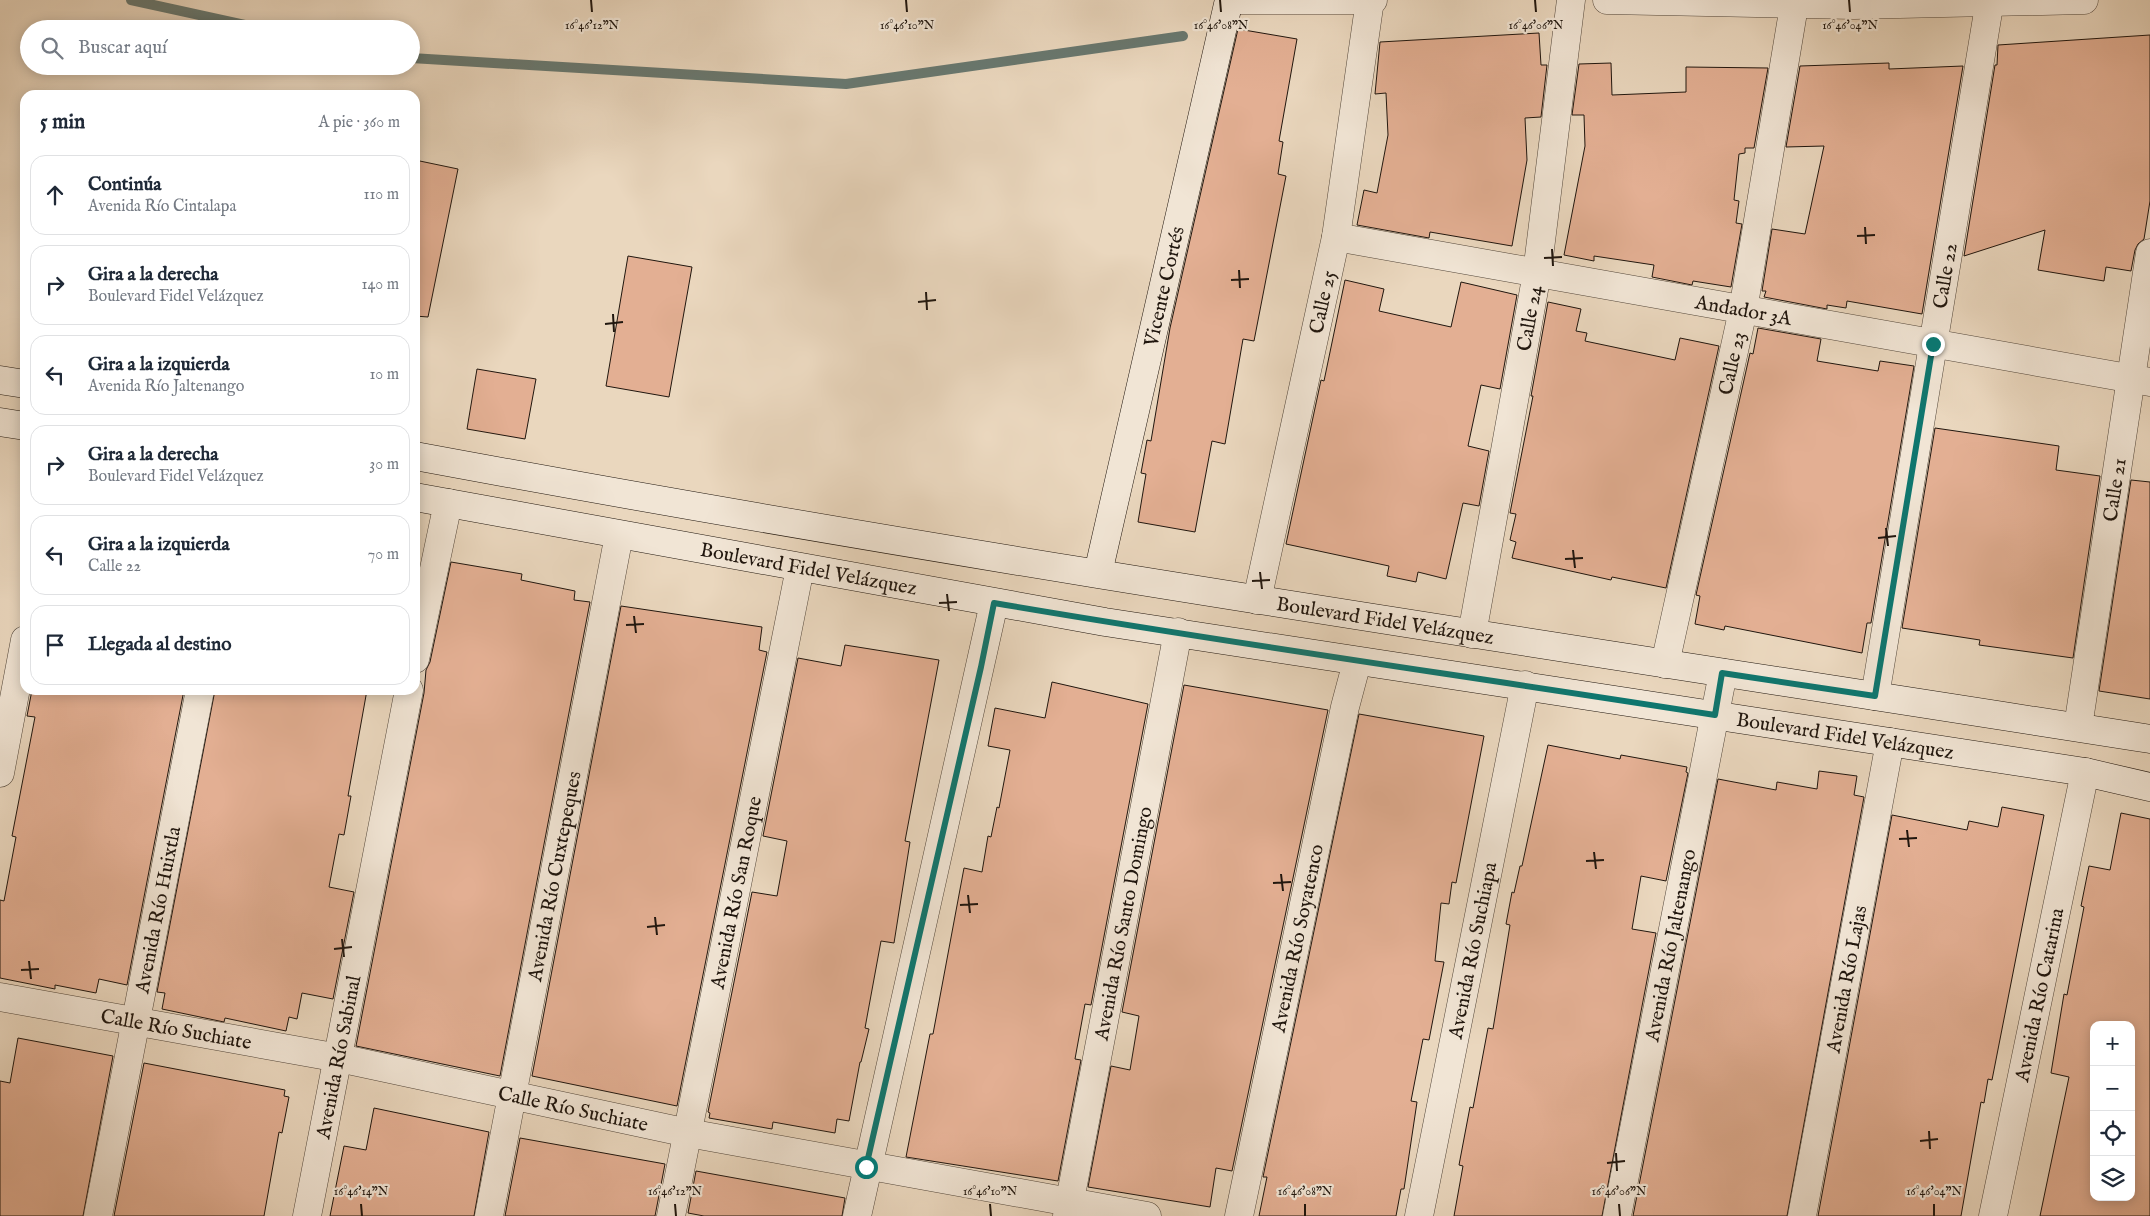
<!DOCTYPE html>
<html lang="es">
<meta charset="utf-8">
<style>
body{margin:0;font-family:"IM FELL English",serif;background:#f6f6f7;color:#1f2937}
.controls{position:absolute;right:15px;bottom:15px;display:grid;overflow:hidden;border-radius:10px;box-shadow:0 2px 12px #0003}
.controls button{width:45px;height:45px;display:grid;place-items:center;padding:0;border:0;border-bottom:1px solid #e0e1e3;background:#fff;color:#1f2937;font:25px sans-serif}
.stop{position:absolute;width:15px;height:15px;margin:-11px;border:4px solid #0f766e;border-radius:50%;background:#fff}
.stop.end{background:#0f766e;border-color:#fff;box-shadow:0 1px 5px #0008}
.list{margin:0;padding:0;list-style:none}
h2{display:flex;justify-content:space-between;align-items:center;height:65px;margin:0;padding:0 20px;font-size:21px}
h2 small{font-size:16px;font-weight:400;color:#747a83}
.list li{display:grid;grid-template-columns:32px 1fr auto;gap:15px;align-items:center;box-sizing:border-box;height:80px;margin:0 10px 10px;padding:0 10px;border:1px solid #e0e1e3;border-radius:15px}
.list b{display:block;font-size:19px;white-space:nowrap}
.list p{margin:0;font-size:16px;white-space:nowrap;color:#747a83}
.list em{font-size:16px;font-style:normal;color:#747a83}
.icon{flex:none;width:28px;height:28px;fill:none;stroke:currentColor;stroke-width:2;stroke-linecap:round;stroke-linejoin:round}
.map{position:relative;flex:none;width:2150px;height:1216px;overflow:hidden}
.search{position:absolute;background:#fff;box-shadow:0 2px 12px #0003;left:20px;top:20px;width:400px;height:55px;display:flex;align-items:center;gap:12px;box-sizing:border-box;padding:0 18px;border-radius:28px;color:#747a83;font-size:19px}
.panel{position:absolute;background:#fff;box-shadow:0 2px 12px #0003;left:20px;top:90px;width:400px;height:605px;border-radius:15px}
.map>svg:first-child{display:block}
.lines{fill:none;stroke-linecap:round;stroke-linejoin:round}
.stream{stroke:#687870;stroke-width:10}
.building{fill:#e3af93;stroke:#20160e;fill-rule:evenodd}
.street-casing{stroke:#52463a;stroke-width:29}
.secondary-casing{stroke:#20160e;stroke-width:29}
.street{stroke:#f1e5d5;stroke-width:28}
.secondary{stroke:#f1e5d5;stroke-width:28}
.route{stroke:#0f766e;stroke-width:6}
.ticks{fill:none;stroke:#20160e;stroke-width:2}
.labels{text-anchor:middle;stroke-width:4.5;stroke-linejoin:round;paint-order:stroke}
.street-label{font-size:20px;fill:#20160e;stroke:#f1e5d5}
.ticks-label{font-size:12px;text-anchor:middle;fill:#20160e;stroke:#f1e5d5;stroke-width:4.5;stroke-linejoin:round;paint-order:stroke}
</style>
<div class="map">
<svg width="2150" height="1216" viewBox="0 0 2150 1216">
<rect width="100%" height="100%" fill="#ead7be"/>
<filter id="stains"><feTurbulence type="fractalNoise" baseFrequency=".004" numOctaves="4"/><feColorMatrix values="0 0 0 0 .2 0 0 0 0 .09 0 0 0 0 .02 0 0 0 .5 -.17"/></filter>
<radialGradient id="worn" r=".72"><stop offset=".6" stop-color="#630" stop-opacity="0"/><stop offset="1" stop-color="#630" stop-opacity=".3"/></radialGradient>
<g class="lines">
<g class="stream">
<polyline points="131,0 263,29"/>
<polyline points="411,58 846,84 1183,36"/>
</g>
</g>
<g class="building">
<polygon points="1238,29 1297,39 1279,141 1283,142 1278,174 1286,176 1254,341 1243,339 1225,444 1212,441 1195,532 1138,522 1146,474 1141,473 1147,440 1151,441 1170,328"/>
<polygon points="1539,33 1541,65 1547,65 1541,117 1525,118 1527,160 1512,246 1430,232 1429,238 1357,225 1364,190 1377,193 1388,135 1386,93 1375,94 1380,42"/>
<polygon points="2150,35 2150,201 2144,239 2138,244 2135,250 2131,271 2106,267 2104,281 2038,270 2045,230 1964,256 1995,65 1997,65 1998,45"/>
<polygon points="1611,63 1612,95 1686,92 1686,67 1768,68 1754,148 1745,148 1745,153 1739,154 1734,200 1739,201 1736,223 1742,224 1731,287 1693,281 1692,285 1652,277 1654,265 1594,256 1594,261 1564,255 1585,146 1584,115 1572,115 1579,64"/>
<polygon points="1889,63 1889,69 1963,66 1922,314 1847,301 1846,308 1827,305 1827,309 1764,297 1766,291 1762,291 1772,229 1805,234 1824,146 1786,147 1800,66"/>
<polygon points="415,160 458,169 428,317 415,316"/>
<polygon points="628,256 692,267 669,397 606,386"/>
<polygon points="1345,280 1384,289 1379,311 1451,327 1461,282 1517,295 1500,389 1481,385 1468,446 1489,451 1479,506 1463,503 1446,579 1418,572 1416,582 1387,576 1389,566 1286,544 1321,380 1324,381"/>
<polygon points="1548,302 1581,309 1576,331 1587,333 1585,341 1675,360 1680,338 1719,346 1666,588 1612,577 1611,580 1512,558 1516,542 1510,540 1516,514 1510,513 1533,396 1531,396"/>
<polygon points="1758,328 1821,339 1817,361 1878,371 1880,361 1914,366 1871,623 1867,623 1862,653 1725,626 1724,630 1695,624 1700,596 1696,595 1750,353 1753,354"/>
<polygon points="477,369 536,379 525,439 467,429"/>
<polygon points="1935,428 2059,446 2056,470 2100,476 2073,658 1979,645 1980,640 1902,628"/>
<polygon points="2131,480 2150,482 2150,699 2099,691"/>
<polygon points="451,562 522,574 521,580 575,591 574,600 590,602 500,1076 356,1046 424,693 426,670 430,662"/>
<polygon points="621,606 762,627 759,650 767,652 677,1106 532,1076"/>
<polygon points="845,645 939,660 905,841 910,842 894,943 881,941 865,1028 869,1029 861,1062 860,1062 849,1121 837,1119 835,1133 773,1122 772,1129 709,1118 710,1113 708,1112 752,892 777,896 787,841 763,836 798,658 841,666"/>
<polygon points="1052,682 1148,704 1091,1005 1085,1004 1075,1059 1081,1060 1058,1181 906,1157 930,1034 933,1034 964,868 982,872 988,836 991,837 997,807 999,808 1010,750 988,746 995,708 1045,718"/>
<polygon points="1184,685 1328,710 1232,1171 1216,1168 1210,1207 1088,1187 1111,1066 1130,1070 1139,1016 1122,1012"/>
<polygon points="32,690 184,690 127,985 99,979 96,993 55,985 55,989 0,978 0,900 4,901 16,837 12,836 35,717 27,716"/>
<polygon points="215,690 367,690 348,796 351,796 344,835 339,834 329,887 354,892 333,999 302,993 297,1019 289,1017 286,1031 225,1018 224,1022 162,1009 165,993 157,992"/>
<polygon points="1359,714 1484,736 1456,883 1452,882 1449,904 1441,903 1435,961 1444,962 1429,1040 1423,1039 1411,1101 1417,1102 1404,1189 1401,1189 1396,1216 1259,1216 1267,1177 1263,1177"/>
<polygon points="1548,745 1620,759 1621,755 1687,767 1686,772 1688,773 1666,881 1641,876 1632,929 1656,933 1602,1216 1454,1216 1463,1166 1459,1165 1470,1107 1473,1108 1488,1028 1493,1029 1510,925 1506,924 1512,892 1514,893 1520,866 1522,866"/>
<polygon points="1819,771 1857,776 1854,795 1864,797 1787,1216 1633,1216 1718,779 1776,790 1777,782 1817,789"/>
<polygon points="2002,807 2044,815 1992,1080 1988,1079 1984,1103 1981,1102 1961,1216 1818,1216 1892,815 1967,830 1969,821 1998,827"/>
<path d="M 2121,813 L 2150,819 L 2150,1216 L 2040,1216 L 2069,1077 L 2051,1073 L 2064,994 L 2067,995 L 2084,907 L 2081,906 L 2089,866 L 2110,870 ZM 2094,1025 L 2131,1025 L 2131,1197 L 2094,1197 Z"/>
<polygon points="18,1038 113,1056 83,1216 0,1216 0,1081 10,1083"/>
<polygon points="144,1063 285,1090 284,1096 289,1097 282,1133 279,1132 264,1216 114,1216"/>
<polygon points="374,1108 489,1132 474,1216 330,1216 344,1146 366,1150"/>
<polygon points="520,1138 665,1164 655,1216 505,1216"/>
<polygon points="696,1171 845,1198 842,1216 704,1216 688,1213"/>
</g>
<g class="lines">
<g class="street-casing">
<g id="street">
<polyline points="1229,0 1373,0"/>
<polyline points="1607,0 1854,5 2084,0"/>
<path id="s1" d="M 1336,237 L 2150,382"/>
<path id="s2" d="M 1257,600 L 1336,237 L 1370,0"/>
<path id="s3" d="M 1472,634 L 1537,273 L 1571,0"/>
<polyline points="415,659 448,503"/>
<path id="s4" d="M 1665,664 L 1743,310 L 1795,0"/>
<path id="s5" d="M 1875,696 L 1990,0"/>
<path id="s6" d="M 2078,727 L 2150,253"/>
<polyline points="0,773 25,640"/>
<path id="s7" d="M 0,997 L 339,1058 L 688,1133 L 1147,1216"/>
<path id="s8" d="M 98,1216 L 200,690"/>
<path id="s9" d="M 307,1216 L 409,690"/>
<path id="s10" d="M 489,1216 L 619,535"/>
<path id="s11" d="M 671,1216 L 800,568"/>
<polyline points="857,1216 994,603"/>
<path id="s12" d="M 1067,1216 L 1178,632"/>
<path id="s13" d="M 1239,1216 L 1345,707 L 1357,662"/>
<path id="s14" d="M 1419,1216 L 1525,685"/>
<path id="s15" d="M 1617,1216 L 1723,673"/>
<path id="s16" d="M 1802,1216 L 1890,742"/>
<path id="s17" d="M 1993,1216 L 2085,772"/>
</g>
</g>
<g class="secondary-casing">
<g id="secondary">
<polyline points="0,380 25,384"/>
<polyline points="0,422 25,426"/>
<path id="s18" d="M 415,456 C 991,563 1571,648 2150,739"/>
<path id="s19" d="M 415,497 L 1105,622 L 2085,772 L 2150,787"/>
<path id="s20" d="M 1098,573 L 1229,0"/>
</g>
</g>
<use href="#street" class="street"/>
<use href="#secondary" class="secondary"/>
</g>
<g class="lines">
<path class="route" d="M 866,1167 L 981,667 L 994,603 C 1233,644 1474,677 1715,715 L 1722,673 L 1875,696 L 1933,344"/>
</g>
<path class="ticks" d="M 591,0 L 592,12M 906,0 L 907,12M 1220,0 L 1221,12M 1535,0 L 1536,12M 1849,0 L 1850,12M 1865,227 L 1866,244M 1857,236 L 1875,235M 1552,249 L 1553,266M 1544,258 L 1562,257M 1239,270 L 1240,288M 1231,280 L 1249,279M 926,292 L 927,310M 918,302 L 936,300M 613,314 L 614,332M 605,324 L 623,322M 1886,528 L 1888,546M 1878,538 L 1896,536M 1573,550 L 1575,568M 1565,559 L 1583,558M 1260,572 L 1262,589M 1252,581 L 1270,580M 947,594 L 949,611M 939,603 L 957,602M 634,616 L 636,633M 626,625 L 644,624M 1907,830 L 1909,847M 1899,839 L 1917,838M 1594,852 L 1596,869M 1586,861 L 1604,860M 1281,874 L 1283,891M 1273,883 L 1291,882M 968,895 L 970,913M 960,905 L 978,904M 655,917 L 657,935M 647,927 L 665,925M 342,939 L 344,957M 334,949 L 352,947M 29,961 L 31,979M 21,970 L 39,969M 1929,1131 L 1930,1149M 1920,1141 L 1938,1139M 1616,1153 L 1617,1171M 1607,1163 L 1625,1161M 361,1204 L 362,1216M 675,1204 L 676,1216M 990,1204 L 991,1216M 1305,1204 L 1305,1216M 1619,1204 L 1620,1216M 1934,1204 L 1934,1216"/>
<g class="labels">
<g class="street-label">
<text dy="7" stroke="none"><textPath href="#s5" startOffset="426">Calle 22</textPath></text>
<text dy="7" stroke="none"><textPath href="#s20" startOffset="294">Vicente Cortés</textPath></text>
<text dy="7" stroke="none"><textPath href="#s2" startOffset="305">Calle 25</textPath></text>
<text dy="7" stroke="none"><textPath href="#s1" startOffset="414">Andador 3A</textPath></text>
<text dy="7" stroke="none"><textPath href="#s3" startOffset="321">Calle 24</textPath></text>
<text dy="7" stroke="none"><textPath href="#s4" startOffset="308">Calle 23</textPath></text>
<text dy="7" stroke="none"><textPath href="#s6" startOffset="240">Calle 21</textPath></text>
<text dy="7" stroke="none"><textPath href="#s19" startOffset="400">Boulevard Fidel Velázquez</textPath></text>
<text dy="7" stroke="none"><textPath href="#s18" startOffset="984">Boulevard Fidel Velázquez</textPath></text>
<text dy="7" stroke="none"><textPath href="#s19" startOffset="1450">Boulevard Fidel Velázquez</textPath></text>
<text dy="7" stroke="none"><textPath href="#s10" startOffset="346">Avenida Río Cuxtepeques</textPath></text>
<text dy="7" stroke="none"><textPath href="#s11" startOffset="330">Avenida Río San Roque</textPath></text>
<text dy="7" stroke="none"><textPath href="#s8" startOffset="312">Avenida Río Huixtla</textPath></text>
<text dy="7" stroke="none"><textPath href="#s12" startOffset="298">Avenida Río Santo Domingo</textPath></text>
<text dy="7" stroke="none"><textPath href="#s13" startOffset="284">Avenida Río Soyatenco</textPath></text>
<text dy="7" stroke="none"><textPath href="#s15" startOffset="276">Avenida Río Jaltenango</textPath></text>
<text dy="7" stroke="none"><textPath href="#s14" startOffset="271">Avenida Río Suchiapa</textPath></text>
<text dy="7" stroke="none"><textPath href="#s16" startOffset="241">Avenida Río Lajas</textPath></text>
<text dy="7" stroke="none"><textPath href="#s17" startOffset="226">Avenida Río Catarina</textPath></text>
<text dy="7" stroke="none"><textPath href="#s7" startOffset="179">Calle Río Suchiate</textPath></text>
<text dy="7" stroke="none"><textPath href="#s9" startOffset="162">Avenida Río Sabinal</textPath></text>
<text dy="7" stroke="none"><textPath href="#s7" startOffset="584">Calle Río Suchiate</textPath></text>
</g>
</g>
<g class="ticks-label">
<text x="592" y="29">16°46'12"N</text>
<text x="907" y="29">16°46'10"N</text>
<text x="1221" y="29">16°46'08"N</text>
<text x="1536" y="29">16°46'06"N</text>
<text x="1850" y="29">16°46'04"N</text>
<text x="361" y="1195">16°46'14"N</text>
<text x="675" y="1195">16°46'12"N</text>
<text x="990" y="1195">16°46'10"N</text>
<text x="1305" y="1195">16°46'08"N</text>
<text x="1619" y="1195">16°46'06"N</text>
<text x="1934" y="1195">16°46'04"N</text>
</g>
<rect width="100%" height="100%" filter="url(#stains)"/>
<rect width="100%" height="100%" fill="url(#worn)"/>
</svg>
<div class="controls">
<button>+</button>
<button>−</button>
<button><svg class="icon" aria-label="locate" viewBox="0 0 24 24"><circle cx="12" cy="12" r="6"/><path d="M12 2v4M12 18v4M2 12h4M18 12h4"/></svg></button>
<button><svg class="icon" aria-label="layers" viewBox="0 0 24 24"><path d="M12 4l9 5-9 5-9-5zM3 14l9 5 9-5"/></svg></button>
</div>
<div class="stop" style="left:866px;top:1167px"></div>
<div class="stop end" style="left:1933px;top:344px"></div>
<div class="search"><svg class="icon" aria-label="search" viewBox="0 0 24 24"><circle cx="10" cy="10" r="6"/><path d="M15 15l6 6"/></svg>Buscar aquí</div>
<section class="panel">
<h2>5 min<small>A pie · 360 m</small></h2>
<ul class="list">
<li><svg class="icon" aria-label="ahead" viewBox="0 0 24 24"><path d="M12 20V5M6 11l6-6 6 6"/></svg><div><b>Continúa</b><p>Avenida Río Cintalapa</p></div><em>110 m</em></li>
<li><svg class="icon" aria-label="right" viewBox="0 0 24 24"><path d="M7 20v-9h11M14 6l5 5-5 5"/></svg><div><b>Gira a la derecha</b><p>Boulevard Fidel Velázquez</p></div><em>140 m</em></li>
<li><svg class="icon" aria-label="left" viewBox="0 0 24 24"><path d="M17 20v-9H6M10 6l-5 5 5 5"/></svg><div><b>Gira a la izquierda</b><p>Avenida Río Jaltenango</p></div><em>10 m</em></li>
<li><svg class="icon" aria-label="right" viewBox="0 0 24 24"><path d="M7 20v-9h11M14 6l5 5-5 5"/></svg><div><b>Gira a la derecha</b><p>Boulevard Fidel Velázquez</p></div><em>30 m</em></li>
<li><svg class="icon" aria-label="left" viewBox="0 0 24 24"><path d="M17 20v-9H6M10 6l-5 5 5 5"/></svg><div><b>Gira a la izquierda</b><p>Calle 22</p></div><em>70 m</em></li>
<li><svg class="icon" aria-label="arrive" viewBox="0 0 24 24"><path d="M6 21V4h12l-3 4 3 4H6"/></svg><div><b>Llegada al destino</b></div></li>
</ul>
</section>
</div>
